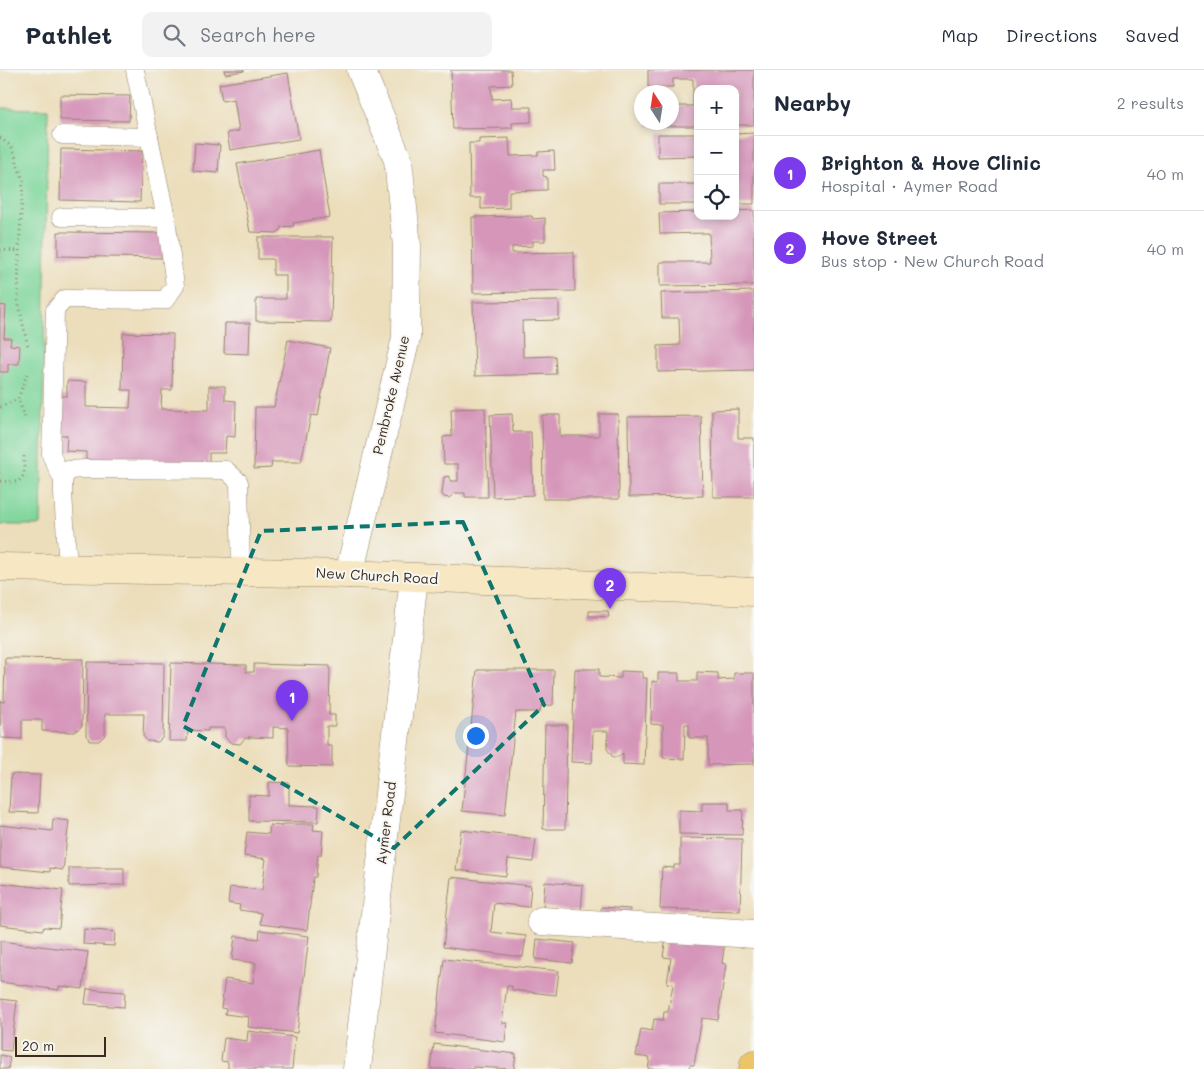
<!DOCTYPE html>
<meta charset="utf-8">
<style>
body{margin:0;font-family:Mali,sans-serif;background:#f2f2f3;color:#1f2937}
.controls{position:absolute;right:15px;top:15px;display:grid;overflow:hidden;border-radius:10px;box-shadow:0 2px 8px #0003}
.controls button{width:45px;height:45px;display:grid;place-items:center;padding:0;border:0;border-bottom:1px solid #e0e1e3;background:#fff;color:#1f2937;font:25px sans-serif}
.compass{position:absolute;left:634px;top:15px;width:45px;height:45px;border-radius:50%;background:#fff;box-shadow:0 2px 8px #0003;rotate:348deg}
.scale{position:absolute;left:15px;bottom:12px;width:91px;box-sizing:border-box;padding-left:5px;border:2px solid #3b2a1e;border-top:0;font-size:14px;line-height:18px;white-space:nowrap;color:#3b2a1e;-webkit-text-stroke:4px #f6f6f2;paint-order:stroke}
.you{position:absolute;left:475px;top:665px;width:18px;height:18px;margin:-12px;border:4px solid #fff;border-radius:50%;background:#1a73e8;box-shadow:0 0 0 8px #1a73e833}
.badge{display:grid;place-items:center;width:32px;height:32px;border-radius:50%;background:#7c3aed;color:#fff;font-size:16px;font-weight:700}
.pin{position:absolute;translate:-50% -41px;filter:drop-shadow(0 1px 2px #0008)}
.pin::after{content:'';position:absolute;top:26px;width:18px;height:15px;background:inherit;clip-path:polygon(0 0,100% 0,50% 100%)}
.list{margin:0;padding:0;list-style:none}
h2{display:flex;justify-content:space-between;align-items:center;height:65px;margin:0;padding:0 20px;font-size:21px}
h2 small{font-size:16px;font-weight:400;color:#747a83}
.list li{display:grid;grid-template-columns:32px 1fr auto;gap:15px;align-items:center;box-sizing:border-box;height:75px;padding:0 20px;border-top:1px solid #e0e1e3}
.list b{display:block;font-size:19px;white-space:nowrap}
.list p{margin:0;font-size:16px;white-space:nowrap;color:#747a83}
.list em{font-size:16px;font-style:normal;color:#747a83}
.icon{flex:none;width:28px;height:28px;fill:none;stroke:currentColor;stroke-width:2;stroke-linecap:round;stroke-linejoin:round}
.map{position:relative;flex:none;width:754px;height:999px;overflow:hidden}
header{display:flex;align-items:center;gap:30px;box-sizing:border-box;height:70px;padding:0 25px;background:#fff;border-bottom:1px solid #e0e1e3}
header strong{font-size:24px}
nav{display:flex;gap:28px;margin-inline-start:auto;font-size:18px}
.search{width:350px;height:45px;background:#f2f2f3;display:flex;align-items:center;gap:12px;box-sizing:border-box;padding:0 18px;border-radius:10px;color:#747a83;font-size:19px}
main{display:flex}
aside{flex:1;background:#fff}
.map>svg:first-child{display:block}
.green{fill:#7dd59a;stroke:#5c805c}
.building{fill:#d696ba}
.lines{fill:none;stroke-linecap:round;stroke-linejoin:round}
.lane-casing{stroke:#94846c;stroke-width:19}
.street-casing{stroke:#94846c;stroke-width:29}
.secondary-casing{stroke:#94846c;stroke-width:29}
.primary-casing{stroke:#94846c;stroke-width:29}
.path{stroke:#94846c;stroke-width:3;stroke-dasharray:1 4;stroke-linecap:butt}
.lane{stroke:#fff;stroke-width:18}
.street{stroke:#fff;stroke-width:28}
.secondary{stroke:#f7e8c3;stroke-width:28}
.primary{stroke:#ecc569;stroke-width:28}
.marked{fill:none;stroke:#0f766e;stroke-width:4;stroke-dasharray:10 6;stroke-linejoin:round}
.labels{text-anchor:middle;stroke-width:4;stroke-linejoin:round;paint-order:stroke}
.street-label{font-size:14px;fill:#3b2a1e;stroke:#f6f6f2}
</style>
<header>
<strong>Pathlet</strong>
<div class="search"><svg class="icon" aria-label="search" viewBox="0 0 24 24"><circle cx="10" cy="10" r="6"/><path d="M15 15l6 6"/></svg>Search here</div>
<nav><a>Map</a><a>Directions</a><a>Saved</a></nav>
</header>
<main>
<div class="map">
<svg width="754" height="999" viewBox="0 0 754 999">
<rect width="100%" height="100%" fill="#f6f6f2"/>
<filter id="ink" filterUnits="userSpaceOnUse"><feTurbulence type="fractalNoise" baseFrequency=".02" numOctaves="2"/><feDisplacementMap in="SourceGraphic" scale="10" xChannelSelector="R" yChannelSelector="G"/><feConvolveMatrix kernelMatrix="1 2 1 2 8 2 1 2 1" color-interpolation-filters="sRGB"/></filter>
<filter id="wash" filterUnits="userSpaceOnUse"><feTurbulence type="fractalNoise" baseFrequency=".0096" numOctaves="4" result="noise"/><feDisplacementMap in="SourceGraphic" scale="20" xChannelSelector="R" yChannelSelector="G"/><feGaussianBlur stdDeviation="1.12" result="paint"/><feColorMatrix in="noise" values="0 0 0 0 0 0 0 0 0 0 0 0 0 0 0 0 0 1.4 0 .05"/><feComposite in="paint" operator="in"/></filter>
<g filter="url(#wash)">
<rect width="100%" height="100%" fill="#ecdebb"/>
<polygon class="green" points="0,38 48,39 41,455 0,455"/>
<g id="blocks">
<g class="building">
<polygon points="224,0 244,0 244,1 225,4"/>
<polygon points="451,0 511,0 512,15 491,16 492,29 511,28 512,37 531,37 531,52 512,53 512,58 453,59"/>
<polygon points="648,0 754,0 754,55 735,55 735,19 698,19 698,56 648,56 648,52 672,52 672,36 693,36 693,9 673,9 673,17 648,17"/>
<polygon points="288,3 299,69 230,80 227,63 239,61 234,29 222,31 219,14"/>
<polygon points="60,25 130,26 129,51 60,50"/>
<polygon points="754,63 754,134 735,134 735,64"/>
<polygon points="658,64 698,64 698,86 658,87"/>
<polygon points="509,68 510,86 538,85 538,82 554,81 555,100 543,100 543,106 547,107 547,120 509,121 509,138 481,139 481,128 470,128 469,73 479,73 479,69"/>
<polygon points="195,73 220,75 218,103 193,101"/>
<polygon points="61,79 142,81 140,132 60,130"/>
<polygon points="319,80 330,147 293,153 294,156 281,157 281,159 277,163 250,162 237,94"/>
<rect x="659" y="114" width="39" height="20"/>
<polygon points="754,140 754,215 660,216 660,192 710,192 709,163 660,164 659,143 698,142 698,146 735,146 735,141"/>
<polygon points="532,146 533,149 545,148 545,171 533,171 533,176 512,177 512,183 574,182 575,221 473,223 472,147"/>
<polygon points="58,162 163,163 162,188 58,186"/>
<polygon points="258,167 333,167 331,252 256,251 256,229 286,229 286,205 273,205 273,189 258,189"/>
<polygon points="754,221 754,300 658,302 658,276 680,275 679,248 662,248 661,223"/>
<polygon points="559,231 559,250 522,251 523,287 555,286 556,304 475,306 473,232"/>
<polygon points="0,235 6,236 4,268 11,268 10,275 20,276 19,294 8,294 8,302 0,302"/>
<polygon points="225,253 250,253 249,284 224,283"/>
<polygon points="123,263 173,264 172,320 162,320 161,339 209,340 209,316 225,316 225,330 236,331 235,367 226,366 225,383 209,383 209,397 86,395 86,382 66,381 67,365 57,365 58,326 67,326 67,311 86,312 86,337 130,338 131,320 122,320"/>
<polygon points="288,270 330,278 318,346 311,345 301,392 272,392 271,398 254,399 255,337 274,337"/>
<polygon points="485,338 488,427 465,427 465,423 455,423 449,428 444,427 442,424 444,407 450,406 450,411 458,411 458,394 444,394 443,367 452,366 451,339"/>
<polygon points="738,339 738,368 754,368 754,427 713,427 712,340"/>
<polygon points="512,344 513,362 531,362 533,425 493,427 490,345"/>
<polygon points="599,344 618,344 619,429 543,429 542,345 560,345 560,366 599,366"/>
<polygon points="701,346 703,426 629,427 628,347"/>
<polygon points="589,541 608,541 609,547 589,546"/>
<polygon points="5,588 83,589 82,656 74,662 42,661 42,650 22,650 22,669 1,668 0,631 4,632"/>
<polygon points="87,592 164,593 163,667 158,672 147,671 143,666 144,644 105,644 105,665 99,671 90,671 86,665"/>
<polygon points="171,593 246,595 246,602 254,602 254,594 330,596 329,645 335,645 335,656 327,656 327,676 332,676 332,697 289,696 288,658 273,657 273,668 248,667 250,668 245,668 240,674 231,673 225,667 225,658 208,658 208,661 188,660 187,671 169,671"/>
<polygon points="575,599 599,599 599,607 621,608 621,601 642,602 642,608 647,608 644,695 623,694 623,683 618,687 613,687 607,679 608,661 593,661 592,693 571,692"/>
<polygon points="477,600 554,600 553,635 541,636 540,642 516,642 505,745 462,741"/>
<polygon points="697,602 718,603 718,610 734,609 734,603 754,603 754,694 708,695 708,668 689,668 689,654 685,654 684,689 663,688 663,655 651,654 652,611 658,612 658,603 679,603 679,611 697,611"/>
<polygon points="545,655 567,655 565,759 543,759"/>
<polygon points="11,704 40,705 38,743 9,742"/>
<polygon points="269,712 289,713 289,735 319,736 318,752 249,751 249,725 269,726"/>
<polygon points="702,732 729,732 729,740 743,740 742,765 679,764 679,740 702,741"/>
<polygon points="53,749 69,751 63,800 50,798 50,802 0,797 0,755 52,761"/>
<polygon points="283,754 314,754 313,760 323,761 321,785 318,785 316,807 313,807 313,809 307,860 260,854 261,843 239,840 240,835 228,833 230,817 262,820 266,789 244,786 247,762 269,764 270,755 282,756"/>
<polygon points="461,760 536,769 533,792 508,789 506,806 456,800"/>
<polygon points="680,768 742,769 740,841 660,839 662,797 674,798 674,795 680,795"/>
<polygon points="69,798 124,798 124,815 69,816"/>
<polygon points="451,807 531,816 529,837 494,833 491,862 526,866 523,887 443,877"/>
<polygon points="545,812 583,815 581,841 543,837"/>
<polygon points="0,813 63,820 59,858 44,857 43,860 0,855"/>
<polygon points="601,837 630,839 630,852 600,850"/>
<polygon points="84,859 115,862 114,876 83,874"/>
<polygon points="260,860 309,866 297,963 248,957 249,947 225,944 226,939 221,938 225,909 253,913 256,893 232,890 235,866 259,869"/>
<polygon points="666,867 725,871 722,893 726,894 718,950 702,948 694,995 690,995 689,999 648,999 650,988 636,986 641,959 652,961 654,949 663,950 664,942 668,942 673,914 667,913 671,888 663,887"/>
<polygon points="537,869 575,873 572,893 535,889"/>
<polygon points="0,871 88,882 83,919 59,916 59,920 0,912"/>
<polygon points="444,889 559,901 556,925 512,920 512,916 507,916 502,953 507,953 505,972 435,963"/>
<polygon points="87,919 125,922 124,937 85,934"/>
<polygon points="0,929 17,931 11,981 0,980"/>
<polygon points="248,961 295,967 292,999 228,999 228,992 221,991 224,968 247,971"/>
<polygon points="434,974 516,984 514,999 473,997 473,999 431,999"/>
<polygon points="0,985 10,987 8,999 0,999"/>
</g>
</g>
</g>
<g filter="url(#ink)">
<use href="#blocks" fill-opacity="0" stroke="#94846c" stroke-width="1"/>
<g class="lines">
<g class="lane-casing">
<g id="lane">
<polyline points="62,65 149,67"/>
<polyline points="61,147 166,148"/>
<polyline points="63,410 51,385 55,240 65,229 165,230 175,216 166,148 135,0"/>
<polyline points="68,497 63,424 63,410 68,400 86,399 226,400 239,412 241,501"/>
</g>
</g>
<g class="street-casing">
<g id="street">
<polyline points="349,504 406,268 407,176 398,90 361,0"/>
<polyline points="541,851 754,864"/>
<polyline points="357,999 414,508"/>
</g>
</g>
<g class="secondary-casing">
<polyline id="secondary" points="0,497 349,504 754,522"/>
</g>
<g class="primary-casing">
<polyline id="primary" points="753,999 754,994"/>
</g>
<g class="path">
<polyline points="0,68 12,77 23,111 19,181 18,231 28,277"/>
<polyline points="0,180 19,181"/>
<polyline points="0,337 18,329"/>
<polyline points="25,347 18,329 27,304"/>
<polyline points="0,411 18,412 24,405 24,385"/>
</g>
<use href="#lane" class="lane"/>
<use href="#street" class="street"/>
<use href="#secondary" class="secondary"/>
<use href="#primary" class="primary"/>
</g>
</g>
<path class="marked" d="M 463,452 L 544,635 L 394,778 L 183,656 L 261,461 Z"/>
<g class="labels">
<g class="street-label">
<text transform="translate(391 325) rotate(-77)" y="5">Pembroke Avenue</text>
<text transform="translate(377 506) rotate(3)" y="5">New Church Road</text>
<text transform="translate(386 753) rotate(-83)" y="5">Aymer Road</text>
</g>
</g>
</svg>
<div class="controls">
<button>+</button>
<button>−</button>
<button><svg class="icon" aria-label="locate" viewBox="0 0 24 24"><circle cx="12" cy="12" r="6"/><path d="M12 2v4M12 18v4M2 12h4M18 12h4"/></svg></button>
</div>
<svg class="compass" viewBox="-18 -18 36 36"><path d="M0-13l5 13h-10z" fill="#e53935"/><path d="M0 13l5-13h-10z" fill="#747a83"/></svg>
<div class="scale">20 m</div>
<div class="you"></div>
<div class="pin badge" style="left:292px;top:651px">1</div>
<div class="pin badge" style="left:610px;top:539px">2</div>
</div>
<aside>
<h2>Nearby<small>2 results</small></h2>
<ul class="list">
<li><span class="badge">1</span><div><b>Brighton &amp; Hove Clinic</b><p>Hospital · Aymer Road</p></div><em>40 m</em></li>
<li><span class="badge">2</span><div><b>Hove Street</b><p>Bus stop · New Church Road</p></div><em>40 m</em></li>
</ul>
</aside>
</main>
